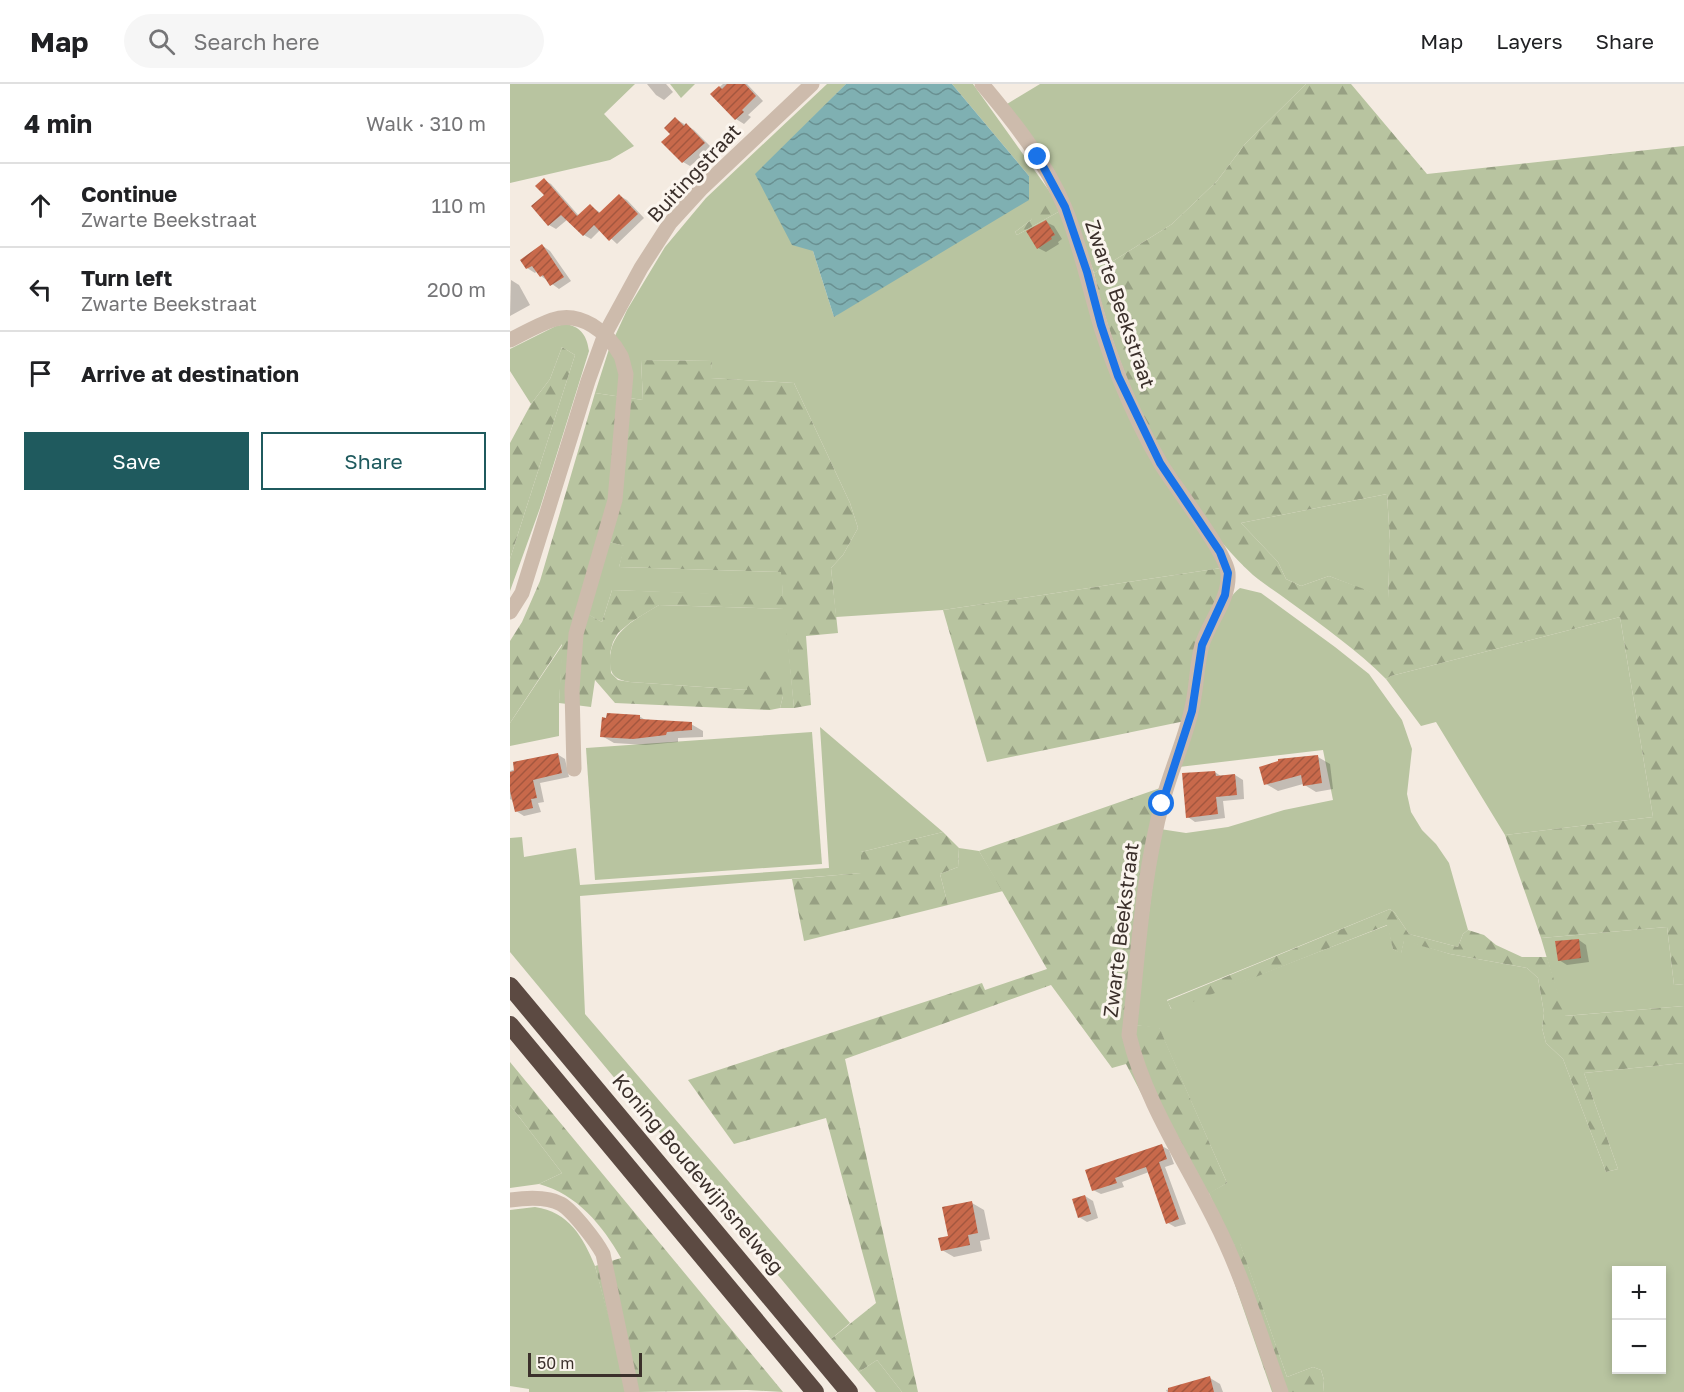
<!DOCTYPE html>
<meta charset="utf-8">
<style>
body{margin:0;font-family:"Golos Text",sans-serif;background:#f6f6f6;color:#202124}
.controls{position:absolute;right:18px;bottom:18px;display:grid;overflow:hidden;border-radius:0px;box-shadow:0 3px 9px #0003}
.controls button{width:54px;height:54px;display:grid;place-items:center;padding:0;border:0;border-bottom:2px solid #e0e0e0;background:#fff;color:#202124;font:30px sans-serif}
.scale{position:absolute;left:18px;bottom:15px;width:114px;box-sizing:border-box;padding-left:6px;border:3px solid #3b302b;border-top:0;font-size:16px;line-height:21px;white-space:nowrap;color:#3b302b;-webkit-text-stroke:4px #fbf5ee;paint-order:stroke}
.stop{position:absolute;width:18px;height:18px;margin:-14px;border:4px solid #1a73e8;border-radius:50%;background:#fff}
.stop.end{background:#1a73e8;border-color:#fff;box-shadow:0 2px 6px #0008}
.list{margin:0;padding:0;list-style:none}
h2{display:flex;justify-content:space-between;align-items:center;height:78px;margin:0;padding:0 24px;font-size:26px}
h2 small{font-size:20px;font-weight:400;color:#757577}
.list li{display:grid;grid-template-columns:39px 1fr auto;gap:18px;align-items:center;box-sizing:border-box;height:84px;padding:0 24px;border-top:2px solid #e0e0e0}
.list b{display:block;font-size:22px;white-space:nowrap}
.list p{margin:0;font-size:20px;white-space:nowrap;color:#757577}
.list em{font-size:20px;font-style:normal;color:#757577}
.actions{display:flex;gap:12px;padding:18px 24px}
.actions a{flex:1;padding:14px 0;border:2px solid #1f5a5e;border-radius:0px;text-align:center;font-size:21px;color:#1f5a5e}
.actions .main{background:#1f5a5e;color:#fff}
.icon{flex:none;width:33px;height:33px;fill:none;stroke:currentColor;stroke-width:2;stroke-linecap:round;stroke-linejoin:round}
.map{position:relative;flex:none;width:1174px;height:1308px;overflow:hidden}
header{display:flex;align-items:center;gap:36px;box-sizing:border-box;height:84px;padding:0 30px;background:#fff;border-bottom:2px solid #e0e0e0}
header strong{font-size:28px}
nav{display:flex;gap:33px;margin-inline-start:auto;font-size:21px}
.search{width:420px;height:54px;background:#f6f6f6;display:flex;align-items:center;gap:15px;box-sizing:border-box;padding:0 21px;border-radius:33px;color:#757577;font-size:22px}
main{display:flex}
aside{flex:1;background:#fff}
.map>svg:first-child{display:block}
.green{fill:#b8c4a0;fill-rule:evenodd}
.forest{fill:url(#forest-firs);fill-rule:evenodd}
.water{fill:url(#water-waves)}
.shadow{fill:#0003}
.building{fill:url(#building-hatch)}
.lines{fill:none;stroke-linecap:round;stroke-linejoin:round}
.street{stroke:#cdbbac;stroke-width:15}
.highway{stroke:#5c4a42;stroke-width:18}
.route{stroke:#1a73e8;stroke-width:8}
.labels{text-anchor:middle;stroke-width:6;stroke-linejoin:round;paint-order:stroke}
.street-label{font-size:20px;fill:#3b302b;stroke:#fbf5ee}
</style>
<header>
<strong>Map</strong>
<div class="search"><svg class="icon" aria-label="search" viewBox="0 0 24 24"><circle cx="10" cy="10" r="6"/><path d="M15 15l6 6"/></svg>Search here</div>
<nav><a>Map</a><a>Layers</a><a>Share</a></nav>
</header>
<main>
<aside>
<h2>4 min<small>Walk · 310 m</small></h2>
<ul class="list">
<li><svg class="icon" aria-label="ahead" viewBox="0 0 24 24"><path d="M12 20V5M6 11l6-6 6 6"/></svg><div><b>Continue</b><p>Zwarte Beekstraat</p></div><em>110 m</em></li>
<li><svg class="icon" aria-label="left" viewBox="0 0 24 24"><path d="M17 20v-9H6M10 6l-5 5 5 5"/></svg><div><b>Turn left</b><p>Zwarte Beekstraat</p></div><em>200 m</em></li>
<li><svg class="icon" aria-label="arrive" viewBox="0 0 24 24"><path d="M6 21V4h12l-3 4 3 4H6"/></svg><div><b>Arrive at destination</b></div></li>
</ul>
<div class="actions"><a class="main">Save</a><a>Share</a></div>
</aside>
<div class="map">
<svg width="1174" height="1308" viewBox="0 0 1174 1308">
<defs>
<pattern id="forest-firs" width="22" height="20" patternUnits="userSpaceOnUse" patternTransform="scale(1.5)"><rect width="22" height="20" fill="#b8c4a0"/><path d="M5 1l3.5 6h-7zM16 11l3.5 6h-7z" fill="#97a083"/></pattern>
<pattern id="water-waves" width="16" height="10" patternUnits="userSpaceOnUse" patternTransform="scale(1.5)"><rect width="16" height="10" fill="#7fb0b2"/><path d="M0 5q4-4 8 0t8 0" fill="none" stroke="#699091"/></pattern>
<pattern id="building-hatch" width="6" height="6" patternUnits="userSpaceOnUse" patternTransform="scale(1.5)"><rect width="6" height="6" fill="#c8694b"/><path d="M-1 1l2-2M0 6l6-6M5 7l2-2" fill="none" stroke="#a4573f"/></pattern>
</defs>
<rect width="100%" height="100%" fill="#f4ebe1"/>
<g class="green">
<polygon points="0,0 125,0 94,30 124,62 100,76 0,99"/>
<polygon points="160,0 185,0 171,14"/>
<polygon points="317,0 336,0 246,91 303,167 324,233 519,92 442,0 463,0 540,108 521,136 505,148 507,151 550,127 564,159 588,253 711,484 433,526 326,533 321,484 333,471 348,444 340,419 284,299 200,294 202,277 131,276 133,316 85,309 99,265 117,226 155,163 196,114"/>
<polygon points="530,0 796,0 735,60 707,97 662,140 584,189 561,123 497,20"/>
<path d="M 56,240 C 72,243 77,253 79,267 L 30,424 L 0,507 L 0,475 L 65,271 L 52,263 L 40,295 L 21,320 L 0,287 L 0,265 L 46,242 Z"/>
<polygon points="877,410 880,457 878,515 819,492 791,502 776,495 768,478 731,439"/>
<polygon points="100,458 115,462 109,483 272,488 273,513 102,506 92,538 77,530"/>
<path d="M 730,504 L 751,509 L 825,563 L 859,590 L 892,636 L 902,665 L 897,710 L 901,728 L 912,746 L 926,760 L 939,779 L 958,846 L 953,850 L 948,863 L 899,850 L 885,829 L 880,825 L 657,916 L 661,925 L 878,841 L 883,865 L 891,869 L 894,856 L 940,870 L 1017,884 L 1028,894 L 1034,929 L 1032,944 L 1036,959 L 1053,975 L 1096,1088 L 1108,1085 L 1074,989 L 1174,979 L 1174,1308 L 813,1308 L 814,1296 L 811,1286 L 803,1283 L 777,1293 L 730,1160 L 722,1161 L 699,1109 L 717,1099 L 649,944 L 624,941 L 650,745 L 676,749 L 718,743 L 774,726 L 823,716 L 813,666 L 669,683 C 678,644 699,526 730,504 ZM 1106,1186 L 1152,1186 L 1152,1286 L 1106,1286 Z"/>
<path d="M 149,521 L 275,525 L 284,624 L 270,624 L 273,612 L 237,606 L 120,598 C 107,596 100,592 100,578 C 99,547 126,535 149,521 Z"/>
<polygon points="1110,533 1143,733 995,751 926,638 911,642 876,595 881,592"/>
<polygon points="53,560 49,619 49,652 0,662 0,639"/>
<polygon points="310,643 433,748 351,768 352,789 70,812 75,930 340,1239 321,1255 0,868 0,754 12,753 14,773 66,764 70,801 319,784"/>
<polygon points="302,648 312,780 85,796 76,664"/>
<polygon points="449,764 469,767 493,807 438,821 430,790 448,783"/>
<polygon points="1157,843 1164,901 1174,900 1174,922 1054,932 1031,854"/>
<polygon points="0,1021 52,1089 29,1100 0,1104"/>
<path d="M 25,1123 C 59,1128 73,1153 85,1182 L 119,1308 L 19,1308 L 19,1305 L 0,1302 L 0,1126 Z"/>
<polygon points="367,1276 392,1308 366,1308 349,1288"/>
</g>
<g class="forest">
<path d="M 796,0 L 841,0 L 917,90 L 1174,62 L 1174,900 L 1164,901 L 1157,843 L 1031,854 L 995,751 L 1143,733 L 1110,533 L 881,592 L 876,595 C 847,566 813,542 780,518 C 768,509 755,501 743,491 C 666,421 606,290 584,189 L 662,140 L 707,97 L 735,60 ZM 877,410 L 880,457 L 878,514 L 819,492 L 791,502 L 776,495 L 768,478 L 731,439 Z"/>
<polygon points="540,108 550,127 507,151 505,148 521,136 528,116"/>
<polygon points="52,263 65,271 0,475 0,359 21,320 40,295"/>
<path d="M 131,276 L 202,277 L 201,294 L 284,299 L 340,419 L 348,444 L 333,471 L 321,484 L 328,549 L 296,552 L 301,621 L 284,624 L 274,525 L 149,521 L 121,538 L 108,549 L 103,558 L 100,569 L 101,589 L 108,596 L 120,598 L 237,606 L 237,588 L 268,587 L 273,612 L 270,624 L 260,626 L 105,619 L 85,596 L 81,623 L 49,619 L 52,560 L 0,639 L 0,557 L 12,538 L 30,497 L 85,309 L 133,316 ZM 100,458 L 114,462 L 109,483 L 271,488 L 273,512 L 102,506 L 92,538 L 67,524 Z"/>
<polygon points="711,484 713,500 675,637 477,678 433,526"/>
<polygon points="653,703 624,941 649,943 717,1099 687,1117 616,980 602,984 541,901 335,975 408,1308 392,1308 367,1276 349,1288 321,1255 366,1219 316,1034 224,1060 178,996 472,899 475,906 537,885 469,767"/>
<polygon points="433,748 449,764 448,783 430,790 438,821 294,857 282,795 351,789 351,768"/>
<polygon points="880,825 885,829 899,850 948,863 953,850 958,846 974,851 986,861 1012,873 1037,873 1055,932 1174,922 1174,979 1074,989 1108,1085 1096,1088 1053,975 1036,959 1032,944 1034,929 1028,894 1017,884 940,870 894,857 891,870 883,865 877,841 662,926 657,917"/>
<path d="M 0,978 L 273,1308 L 237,1306 L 128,1308 L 108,1271 L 85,1182 L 111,1174 C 93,1142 67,1110 29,1100 L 52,1089 L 0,1021 Z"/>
<polygon points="730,1159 777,1293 803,1283 811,1286 814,1296 813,1308 762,1308 712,1163"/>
</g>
<polygon class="water" points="336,0 442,0 519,92 519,116 324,233 303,167 282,161 245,90"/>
<g class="shadow">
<polygon points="137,0 156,0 163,8 154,16 146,11"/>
<polygon points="213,0 237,0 253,17 238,31 241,33 234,40 226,35 202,10"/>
<polygon points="166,35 184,46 202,64 180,82 173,78 162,50"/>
<polygon points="34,96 41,100 69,132 80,122 91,129 110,112 117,116 134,134 107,160 91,145 81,155 74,151 58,135 46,145 39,141"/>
<polygon points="536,138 544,142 552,155 548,158 549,160 536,168 528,164"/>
<polygon points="33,162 40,167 61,197 49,205 31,192 27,187 25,189 17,184"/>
<polygon points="1,196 9,201 20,221 0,232"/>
<polygon points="129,632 137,637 181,640 193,647 193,653 168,654 168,658 136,661 104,659 92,652"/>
<polygon points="47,670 55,675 59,693 30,699 34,718 28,719 31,728 14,732 6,727 4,717 0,715 0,687"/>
<polygon points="808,673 820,680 823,705 806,708 793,700 768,707 756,700"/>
<polygon points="705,688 712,693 725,691 733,696 734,715 713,717 715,734 685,738 678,733"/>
<polygon points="1069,856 1076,861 1079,878 1057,881 1049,876"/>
<polygon points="652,1062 659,1066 664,1080 655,1083 676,1140 665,1143 658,1139 639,1088 612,1098 614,1103 591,1110 583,1106"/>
<polygon points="575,1112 583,1117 588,1134 577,1138 569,1133"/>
<polygon points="462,1119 474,1126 480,1155 470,1157 472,1167 444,1173 432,1166"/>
<polygon points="700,1294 710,1300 713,1308 657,1308 656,1306"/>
</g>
<g class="building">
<polygon points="217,0 235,0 246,12 232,26 234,28 225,36 200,10 209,2 212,5"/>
<polygon points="165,33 174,42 176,39 195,59 172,79 151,58 160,50 154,44"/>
<polygon points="34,94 67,132 80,120 89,129 109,110 128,130 99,157 84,141 73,152 51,131 38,142 21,122 34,111 25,102"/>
<polygon points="536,136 545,151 541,153 542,155 527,165 516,147"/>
<polygon points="32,160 54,193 40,202 33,191 30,193 22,182 16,185 10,176"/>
<polygon points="97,629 130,631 130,635 182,638 182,646 157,648 156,651 123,655 90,653 92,633 96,634"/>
<polygon points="48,669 52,689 23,696 27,714 21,715 23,724 5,728 0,707 0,688 4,687 3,678"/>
<polygon points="808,671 812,699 793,702 791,691 754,701 749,683 768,677 768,675"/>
<polygon points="705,687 706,692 725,690 727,711 706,713 708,730 676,734 672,689"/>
<polygon points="1069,855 1071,874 1048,877 1045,857"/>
<polygon points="652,1060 657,1075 649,1078 669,1135 656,1140 636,1083 605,1094 607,1099 582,1107 575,1086"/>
<polygon points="575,1111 581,1130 568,1134 562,1115"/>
<polygon points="462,1117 468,1149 458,1151 460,1161 431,1167 428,1154 438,1152 432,1123"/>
<polygon points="700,1292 704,1308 658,1308 658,1304"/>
</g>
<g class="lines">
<g class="street">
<path d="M 472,0 C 504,38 536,78 555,124 C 571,163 579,203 591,243 C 606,290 626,337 651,380 C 664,402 716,468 718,489 C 720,516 699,537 692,561 C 686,583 687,606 681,628 C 674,658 661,686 653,716 C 632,792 628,873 619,951 C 635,1018 675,1076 705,1137 C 733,1192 750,1251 771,1308"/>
<path d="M 0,256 C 14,249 28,241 42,236 C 70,226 98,248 111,272 C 113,277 114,284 116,290 L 105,416 L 66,550 L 62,606 L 64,685"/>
<polyline points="0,528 12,509 78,297 95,250 131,184 160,139 192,104 302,0"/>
<path d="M 0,1116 C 15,1114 37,1112 51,1120 C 63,1127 86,1157 93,1170 L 122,1308"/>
</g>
<g class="highway">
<polyline points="0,902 339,1308"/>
<polyline points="0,941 305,1308"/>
</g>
</g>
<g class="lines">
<polyline class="route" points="528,73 555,123 577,188 591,241 608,292 650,379 710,468 718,489 715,511 692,561 682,627 652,720"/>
</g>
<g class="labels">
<g class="street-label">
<text transform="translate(184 89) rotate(-47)" y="7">Buitingstraat</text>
<text transform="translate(610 220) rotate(71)" y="7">Zwarte Beekstraat</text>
<text transform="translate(611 846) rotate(-83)" y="7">Zwarte Beekstraat</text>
<text transform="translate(188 1090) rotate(50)" y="7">Koning Boudewijnsnelweg</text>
</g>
</g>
</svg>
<div class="controls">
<button>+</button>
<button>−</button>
</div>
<div class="scale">50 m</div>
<div class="stop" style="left:652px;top:720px"></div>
<div class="stop end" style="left:528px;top:73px"></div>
</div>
</main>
